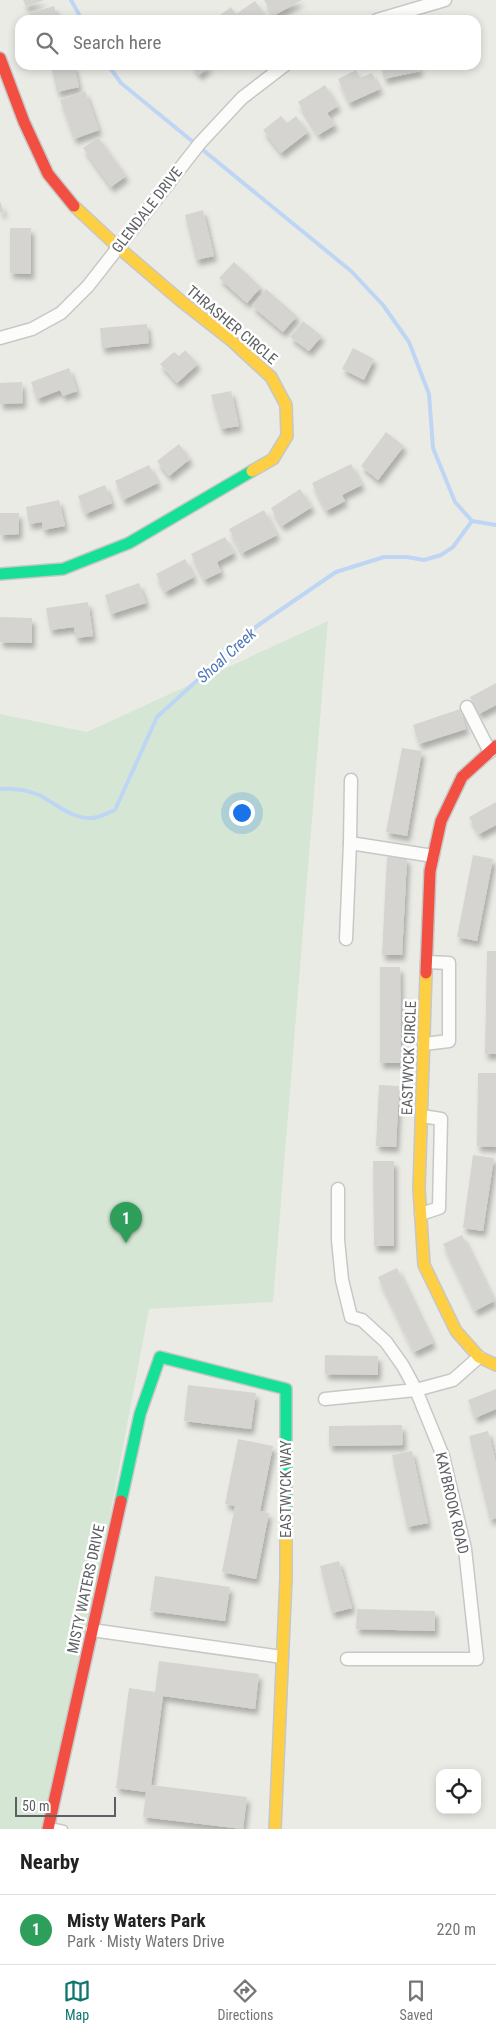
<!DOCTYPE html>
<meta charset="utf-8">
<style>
body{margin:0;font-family:"Roboto Condensed",sans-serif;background:#f2f2f2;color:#222}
.controls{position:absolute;right:15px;bottom:15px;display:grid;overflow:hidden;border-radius:10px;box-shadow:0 2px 8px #0003}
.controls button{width:45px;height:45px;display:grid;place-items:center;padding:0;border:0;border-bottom:1px solid #e0e0e0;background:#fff;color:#222;font:25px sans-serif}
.scale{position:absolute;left:15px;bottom:12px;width:101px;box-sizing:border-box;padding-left:5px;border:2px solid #5c5f63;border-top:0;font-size:14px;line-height:18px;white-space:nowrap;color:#5c5f63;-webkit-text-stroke:4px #fff;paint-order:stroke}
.you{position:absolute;left:241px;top:812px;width:18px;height:18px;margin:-12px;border:4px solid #fff;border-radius:50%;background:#1a73e8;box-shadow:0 0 0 8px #1a73e833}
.badge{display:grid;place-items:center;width:32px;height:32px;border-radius:50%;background:#0f766e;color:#fff;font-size:16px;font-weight:700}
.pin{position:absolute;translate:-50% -41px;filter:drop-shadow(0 1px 2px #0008)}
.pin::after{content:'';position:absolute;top:26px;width:18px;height:15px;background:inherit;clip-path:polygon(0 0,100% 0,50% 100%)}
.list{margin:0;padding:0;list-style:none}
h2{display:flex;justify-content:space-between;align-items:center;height:65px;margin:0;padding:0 20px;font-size:21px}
h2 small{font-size:16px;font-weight:400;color:#767676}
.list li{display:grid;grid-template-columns:32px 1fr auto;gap:15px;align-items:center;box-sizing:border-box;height:70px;padding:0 20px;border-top:1px solid #e0e0e0}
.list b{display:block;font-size:19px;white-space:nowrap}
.list p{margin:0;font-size:16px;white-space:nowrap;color:#767676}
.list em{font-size:16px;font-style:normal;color:#767676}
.icon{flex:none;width:28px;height:28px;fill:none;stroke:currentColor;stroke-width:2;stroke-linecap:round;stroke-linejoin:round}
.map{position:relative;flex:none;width:496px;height:1829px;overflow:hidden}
.search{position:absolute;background:#fff;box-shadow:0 2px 8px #0003;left:15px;right:15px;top:15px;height:55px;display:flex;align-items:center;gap:12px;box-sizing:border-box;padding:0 18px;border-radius:15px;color:#767676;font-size:19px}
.sheet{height:135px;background:#fff}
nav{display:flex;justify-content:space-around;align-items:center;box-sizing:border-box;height:70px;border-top:1px solid #e0e0e0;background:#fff;font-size:14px;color:#767676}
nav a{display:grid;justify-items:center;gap:2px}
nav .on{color:#0f766e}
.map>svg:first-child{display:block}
.green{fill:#d5e7d4}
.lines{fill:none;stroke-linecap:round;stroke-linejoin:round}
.stream{stroke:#bed6f3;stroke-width:4}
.building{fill:#d5d4d1;filter:url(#shadow)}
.lane-casing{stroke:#c7c7c7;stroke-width:9}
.street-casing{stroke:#c7c7c7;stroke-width:15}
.fast-casing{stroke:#c6c7c7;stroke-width:14}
.slow-casing{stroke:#c6c7c7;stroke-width:14}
.jam-casing{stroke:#c6c7c7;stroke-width:14}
.lane{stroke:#fcfcfb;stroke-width:6}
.street{stroke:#fcfcfb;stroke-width:12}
.fast{stroke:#16e098;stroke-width:11}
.slow{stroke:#ffcf43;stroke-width:11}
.jam{stroke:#f24e42;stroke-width:11}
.labels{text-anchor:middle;stroke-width:5;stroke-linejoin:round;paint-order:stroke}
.street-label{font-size:15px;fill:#5c5f63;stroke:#fff}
.water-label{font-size:16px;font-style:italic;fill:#4e77b9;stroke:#fff}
</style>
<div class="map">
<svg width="496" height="1829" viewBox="0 0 496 1829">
<defs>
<filter id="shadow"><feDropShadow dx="3" dy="5.5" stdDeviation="2.5" flood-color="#0004"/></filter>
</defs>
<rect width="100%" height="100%" fill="#ebebe6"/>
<polygon class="green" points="328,621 273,1302 149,1309 91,1616 46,1829 0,1829 0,714 87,732"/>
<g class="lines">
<g class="stream">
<polyline points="71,0 82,20"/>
<polyline points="108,65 121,83 351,271 383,305 409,342 429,394 433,448 455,502 472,521"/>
<polyline points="472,521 496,525"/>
<path d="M 0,789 C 12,788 27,790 39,795 C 57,804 71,819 93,818 C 100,817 108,813 115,810 L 157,717 L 257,626 L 336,572 L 384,557 L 407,557 L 424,560 L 441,555 L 453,547 L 472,521"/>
</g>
</g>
<g class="building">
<polygon points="23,0 44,0 26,7"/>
<polygon points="264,0 302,0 273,16"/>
<polygon points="255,1 268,20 217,20 216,18 231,7 236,14"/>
<polygon points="54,6 58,20 31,20 29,13"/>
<polygon points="51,65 74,65 79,87 57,92"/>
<polygon points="191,65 211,65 199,75"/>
<polygon points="381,65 419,65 420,71 384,79"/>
<polygon points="356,70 360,78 372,73 380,89 349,103 338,79"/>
<polygon points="325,85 338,106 327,113 335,125 318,135 298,102"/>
<polygon points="85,91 99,130 74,139 60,100"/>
<polygon points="281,116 287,123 296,116 308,132 281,153 263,130"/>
<polygon points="98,137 126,176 111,187 83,148"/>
<polygon points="0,201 4,212 0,213"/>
<polygon points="203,210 214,256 196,260 185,215"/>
<polygon points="10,228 31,228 31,274 10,273"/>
<polygon points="234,262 261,287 247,303 219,278"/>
<polygon points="266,289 297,316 283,332 252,306"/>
<polygon points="303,321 322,336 309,351 290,337"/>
<polygon points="147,324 149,343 102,348 100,328"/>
<polygon points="353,348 374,359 364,380 342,369"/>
<polygon points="185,350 198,364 177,383 160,364 174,352 179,356"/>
<polygon points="69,368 77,391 63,396 60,390 37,399 31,382"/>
<polygon points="22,382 23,403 0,404 0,383"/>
<polygon points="231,391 239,426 221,429 211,395"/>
<polygon points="386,432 404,446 378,480 361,466"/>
<polygon points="179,444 190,459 169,476 157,461"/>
<polygon points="351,464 362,485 342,495 345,501 326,511 312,483"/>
<polygon points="149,465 158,483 123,500 115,481"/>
<polygon points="105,485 112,503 85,514 78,496"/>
<polygon points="300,489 312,507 282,526 271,508"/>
<polygon points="59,500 65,526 43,530 42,522 29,524 26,507"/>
<polygon points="264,510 277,535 242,553 229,529"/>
<polygon points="0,513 19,513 19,534 0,535"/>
<polygon points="225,537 234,553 217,562 221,572 204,580 191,554"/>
<polygon points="185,559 194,577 165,592 156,574"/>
<polygon points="139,583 146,603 111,614 105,595"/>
<polygon points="88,602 93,636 76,638 74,627 50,630 46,608"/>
<polygon points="0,617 32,618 32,643 0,642"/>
<polygon points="496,683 496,705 479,714 470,697"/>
<polygon points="460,709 466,729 419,744 413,725"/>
<polygon points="402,748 422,751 407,836 386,832"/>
<polygon points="496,802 496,825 479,834 469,817"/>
<polygon points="473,855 493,859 477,941 457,937"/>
<polygon points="387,857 407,858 402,955 382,955"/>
<polygon points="487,951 496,951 496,1054 485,1054"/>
<polygon points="380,967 400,967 401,1063 380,1063"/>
<polygon points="478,1073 496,1073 496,1147 477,1146"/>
<polygon points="379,1085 399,1086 396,1147 376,1146"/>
<polygon points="473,1155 494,1158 483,1231 463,1228"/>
<polygon points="373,1161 394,1161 394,1246 374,1246"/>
<polygon points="462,1235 494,1301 475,1311 443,1244"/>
<polygon points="397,1268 433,1343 414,1352 378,1277"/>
<polygon points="325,1355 378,1356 378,1375 325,1374"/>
<polygon points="188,1385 256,1393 251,1429 184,1421"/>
<polygon points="496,1389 496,1409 475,1418 468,1400"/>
<polygon points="402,1425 403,1445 329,1446 329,1426"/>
<polygon points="488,1431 496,1463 496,1518 490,1520 469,1436"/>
<polygon points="238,1439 273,1446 260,1511 269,1513 256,1579 222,1572 235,1506 225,1504"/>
<polygon points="412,1451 428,1523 407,1527 392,1455"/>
<polygon points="339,1561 352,1608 332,1613 320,1566"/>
<polygon points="155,1576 230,1587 225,1621 150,1611"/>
<polygon points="357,1609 435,1611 435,1631 356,1629"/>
<polygon points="159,1661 259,1674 255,1709 163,1696 151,1785 247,1797 243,1829 143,1817 146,1792 116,1788 129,1688 155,1692"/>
</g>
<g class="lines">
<g class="lane-casing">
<polyline id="lane" points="50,1826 64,1829"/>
</g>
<g class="street-casing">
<g id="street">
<polyline points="377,20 445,0"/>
<polyline points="0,338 32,329 61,313 88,286 200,143 242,98 285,65"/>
<polyline points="467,707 490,752"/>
<polyline points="351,780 350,843 433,856"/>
<polyline points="346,939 350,843"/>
<polyline points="424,1044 449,1041 449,963 427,962"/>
<polyline points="338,1189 338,1240 342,1280 351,1317 362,1320 386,1342 403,1366 416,1390 443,1456 465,1549 477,1659 347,1659"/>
<polyline points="421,1214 439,1208 441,1119 422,1116"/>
<polyline points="325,1399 416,1390 453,1380 479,1357"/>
<polyline points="92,1630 282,1657"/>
</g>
</g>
<g class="fast-casing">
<g id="fast">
<polyline points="0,574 63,569 129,543 252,471"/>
<polyline points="121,1501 140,1414 160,1357 286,1389 286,1538"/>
</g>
</g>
<g class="slow-casing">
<g id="slow">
<polyline points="74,206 118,247 181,301 232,341 271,377 286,405 287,436 273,459 252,471"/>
<polyline points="426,973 419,1189 424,1265 456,1331 479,1357 496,1365"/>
<polyline points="275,1829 286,1578 286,1538"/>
</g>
</g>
<g class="jam-casing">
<g id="jam">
<polyline points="0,58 24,122 48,174 74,206"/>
<polyline points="426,973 430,871 441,821 462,777 496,746"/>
<polyline points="48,1829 121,1501"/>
</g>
</g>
<use href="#lane" class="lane"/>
<use href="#street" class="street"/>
<use href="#fast" class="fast"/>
<use href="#slow" class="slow"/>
<use href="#jam" class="jam"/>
</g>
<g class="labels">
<g class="street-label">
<text transform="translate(147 210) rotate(-52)" y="5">GLENDALE DRIVE</text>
<text transform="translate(232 325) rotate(40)" y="5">THRASHER CIRCLE</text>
<text transform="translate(409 1058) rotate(-88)" y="5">EASTWYCK CIRCLE</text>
<text transform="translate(286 1489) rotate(-90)" y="5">EASTWYCK WAY</text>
<text transform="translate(452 1503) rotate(77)" y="5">KAYBROOK ROAD</text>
<text transform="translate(86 1589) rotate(-78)" y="5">MISTY WATERS DRIVE</text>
</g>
<g class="water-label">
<text transform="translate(226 655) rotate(-42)" y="6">Shoal Creek</text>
</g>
</g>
</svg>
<div class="controls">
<button><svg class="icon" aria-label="locate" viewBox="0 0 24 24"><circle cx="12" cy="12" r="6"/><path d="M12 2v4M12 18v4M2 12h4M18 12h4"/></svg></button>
</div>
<div class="scale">50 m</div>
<div class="you"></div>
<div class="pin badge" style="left:126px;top:1243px;background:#2e9e5b">1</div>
<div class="search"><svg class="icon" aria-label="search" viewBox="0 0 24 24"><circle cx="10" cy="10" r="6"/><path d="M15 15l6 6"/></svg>Search here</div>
</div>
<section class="sheet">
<h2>Nearby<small></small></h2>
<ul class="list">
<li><span class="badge" style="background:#2e9e5b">1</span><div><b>Misty Waters Park</b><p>Park · Misty Waters Drive</p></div><em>220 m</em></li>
</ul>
</section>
<nav>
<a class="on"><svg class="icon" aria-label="map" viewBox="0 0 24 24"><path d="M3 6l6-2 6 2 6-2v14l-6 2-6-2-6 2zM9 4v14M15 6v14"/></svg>Map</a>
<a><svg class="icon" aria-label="directions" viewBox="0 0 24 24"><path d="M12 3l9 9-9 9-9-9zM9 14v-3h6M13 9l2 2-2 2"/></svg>Directions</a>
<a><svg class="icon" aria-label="saved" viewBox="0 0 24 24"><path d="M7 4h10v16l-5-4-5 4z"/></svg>Saved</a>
</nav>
